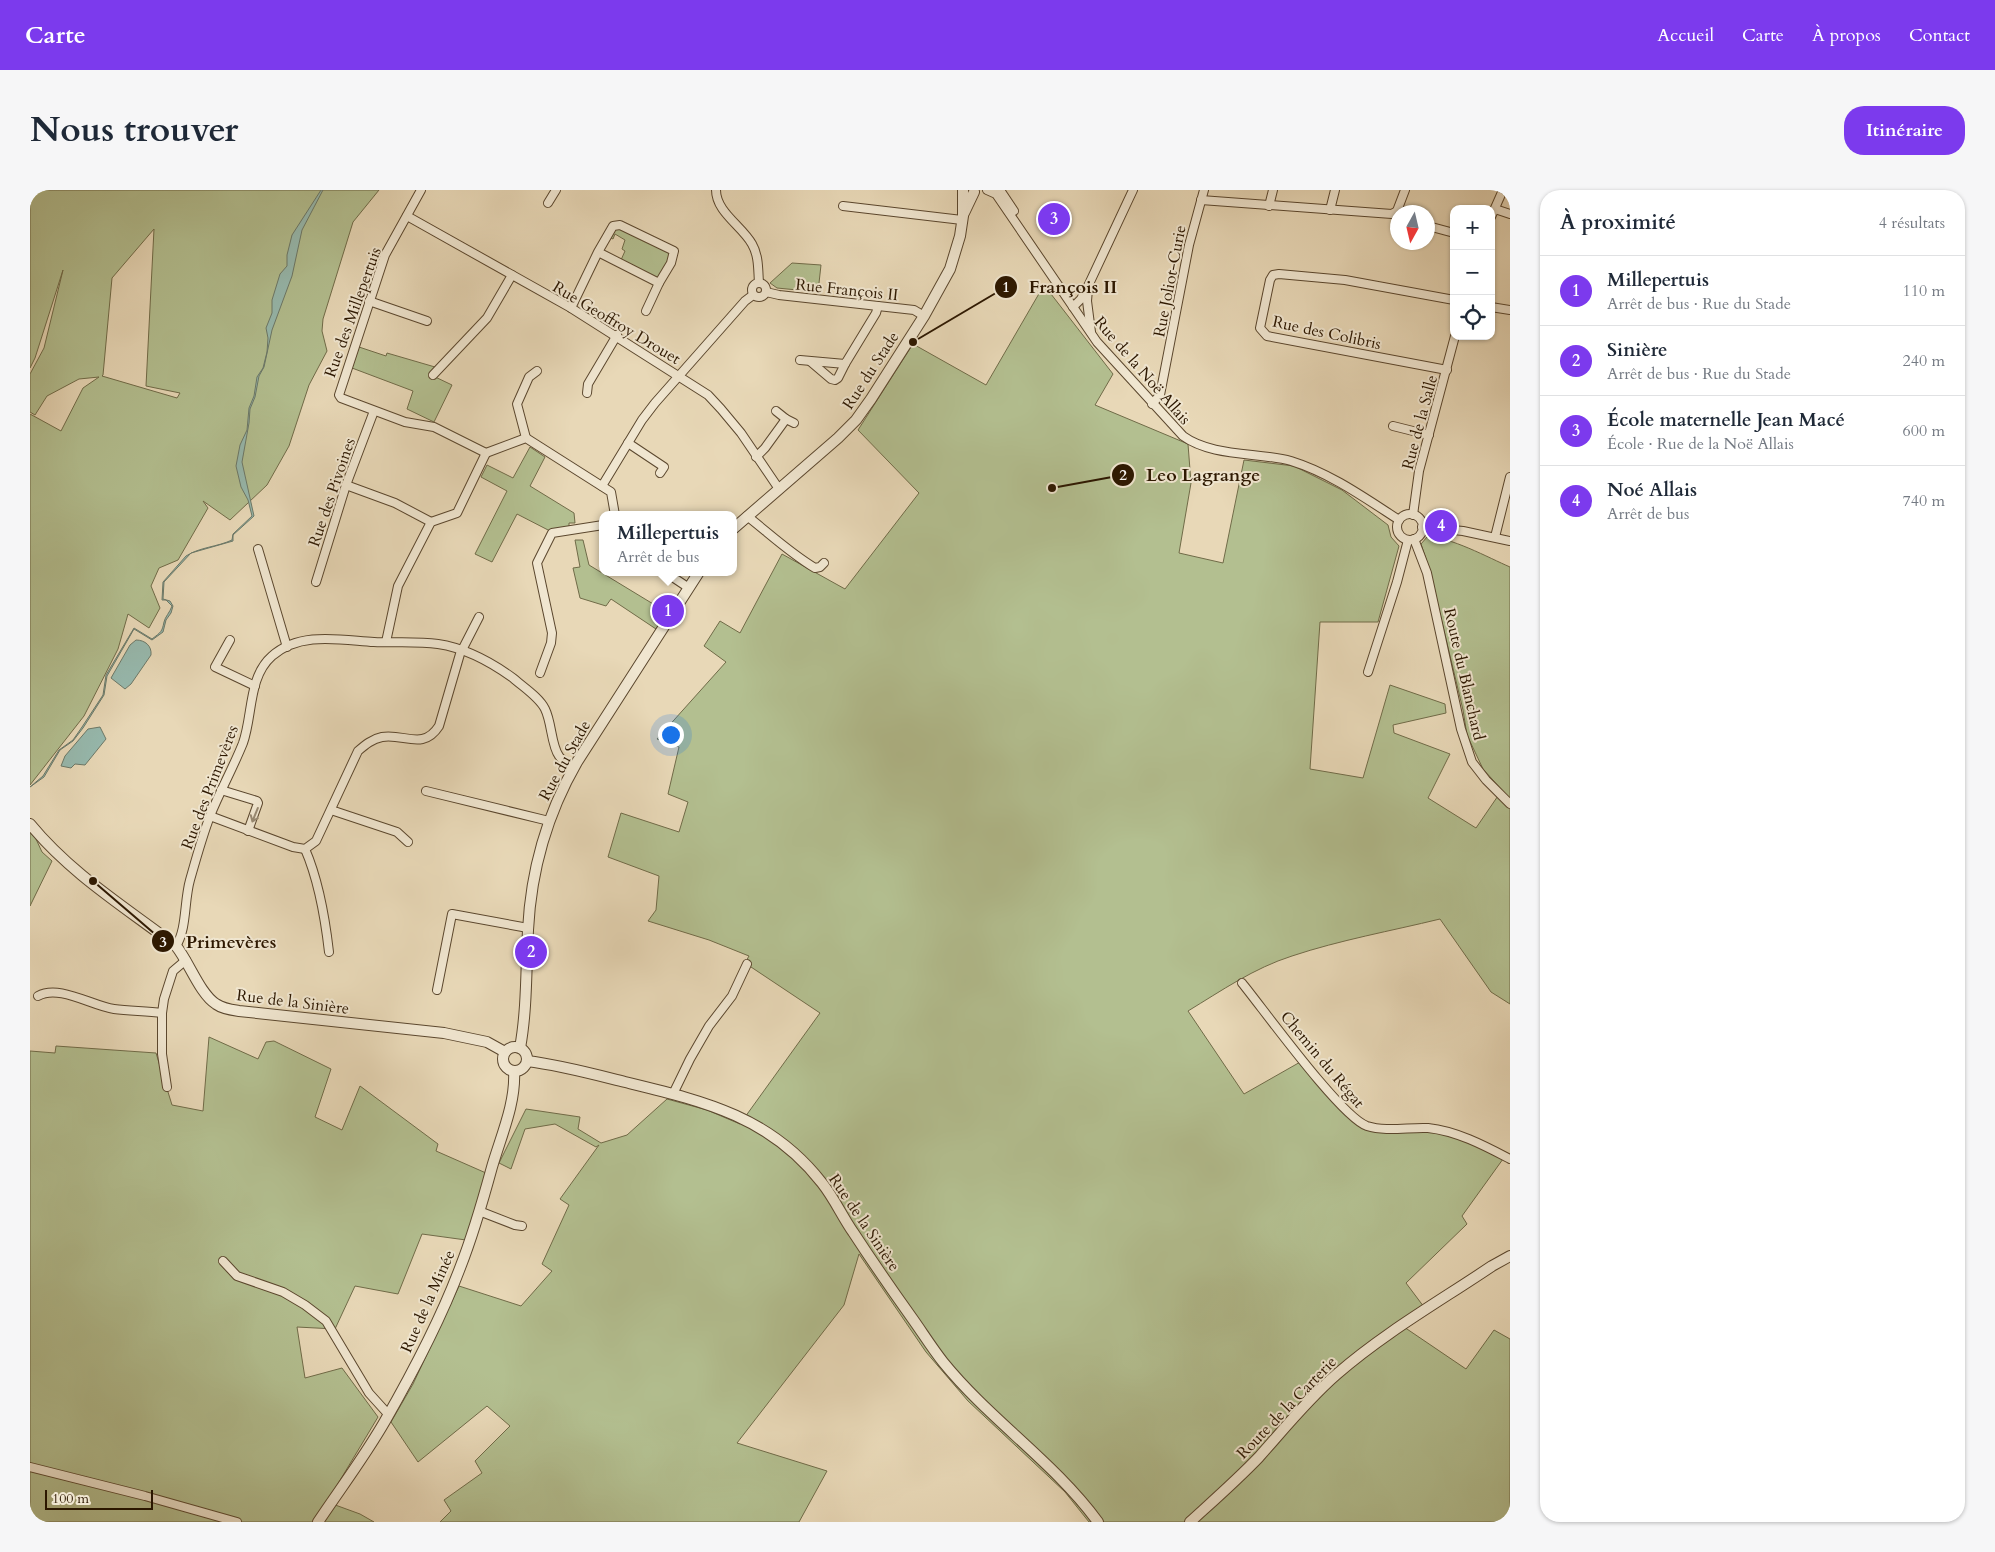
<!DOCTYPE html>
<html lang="fr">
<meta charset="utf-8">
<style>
body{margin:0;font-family:Cardo,serif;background:#f6f6f7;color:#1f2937}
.controls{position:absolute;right:15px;top:15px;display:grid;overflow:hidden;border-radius:10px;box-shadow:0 1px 4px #0004}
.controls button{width:45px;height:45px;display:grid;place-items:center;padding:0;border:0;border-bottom:1px solid #e0e1e3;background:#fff;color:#1f2937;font:25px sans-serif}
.compass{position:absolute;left:1360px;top:15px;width:45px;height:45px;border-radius:50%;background:#fff;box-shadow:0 1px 4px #0004;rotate:188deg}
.scale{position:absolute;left:15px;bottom:12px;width:108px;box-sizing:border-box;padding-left:5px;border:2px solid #2c1700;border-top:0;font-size:14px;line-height:18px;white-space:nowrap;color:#2c1700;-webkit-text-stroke:4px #f0e6d0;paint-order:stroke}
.you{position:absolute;left:640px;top:544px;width:18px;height:18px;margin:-12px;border:4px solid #fff;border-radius:50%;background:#1a73e8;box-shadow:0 0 0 8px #1a73e833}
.badge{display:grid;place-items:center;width:32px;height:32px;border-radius:50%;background:#7c3aed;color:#fff;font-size:16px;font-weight:700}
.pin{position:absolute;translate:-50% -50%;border:2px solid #fff;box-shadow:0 1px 5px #0006}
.popup{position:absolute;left:569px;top:321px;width:138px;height:65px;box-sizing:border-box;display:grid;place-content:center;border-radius:10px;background:#fff;filter:drop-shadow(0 1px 4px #0005);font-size:16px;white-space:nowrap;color:#747a83}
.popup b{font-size:19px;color:#1f2937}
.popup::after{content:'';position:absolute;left:50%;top:100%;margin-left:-10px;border:10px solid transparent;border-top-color:#fff}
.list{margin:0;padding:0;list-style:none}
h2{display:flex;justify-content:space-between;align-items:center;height:65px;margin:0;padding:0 20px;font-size:21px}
h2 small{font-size:16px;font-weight:400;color:#747a83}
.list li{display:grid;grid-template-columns:32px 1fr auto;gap:15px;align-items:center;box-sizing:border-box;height:70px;padding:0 20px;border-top:1px solid #e0e1e3}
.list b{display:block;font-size:19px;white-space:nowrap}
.list p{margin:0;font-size:16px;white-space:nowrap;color:#747a83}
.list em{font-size:16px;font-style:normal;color:#747a83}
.icon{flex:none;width:28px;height:28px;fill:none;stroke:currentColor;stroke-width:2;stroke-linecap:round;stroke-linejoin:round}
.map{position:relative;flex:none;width:1480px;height:1332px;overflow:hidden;border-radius:20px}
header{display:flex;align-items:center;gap:30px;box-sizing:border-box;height:70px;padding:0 25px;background:#7c3aed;color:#fff}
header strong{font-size:24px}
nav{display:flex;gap:28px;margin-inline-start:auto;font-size:18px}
.intro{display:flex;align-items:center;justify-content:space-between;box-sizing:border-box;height:120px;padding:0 30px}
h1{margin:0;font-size:35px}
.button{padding:12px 22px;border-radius:20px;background:#7c3aed;color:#fff;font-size:18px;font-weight:700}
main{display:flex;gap:30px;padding:0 30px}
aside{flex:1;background:#fff;border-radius:20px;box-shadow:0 1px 4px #0004}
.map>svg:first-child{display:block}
.green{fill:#b3bf90;stroke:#706b48;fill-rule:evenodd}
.water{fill:#97baaf;stroke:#6c7969}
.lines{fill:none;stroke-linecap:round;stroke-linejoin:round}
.minor-casing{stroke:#5b472e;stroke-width:10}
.tertiary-casing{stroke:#5b472e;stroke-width:12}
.minor{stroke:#f0e6d0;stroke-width:8}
.tertiary{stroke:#f0e6d0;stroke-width:10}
.oneway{stroke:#988972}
.labels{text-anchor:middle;stroke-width:4;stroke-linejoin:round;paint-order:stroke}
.street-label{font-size:16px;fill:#2c1700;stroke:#f0e6d0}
.leader{fill:none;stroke:#2c1700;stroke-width:2}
.callout-dot{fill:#2c1700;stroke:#f0e6d0;stroke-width:2}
.mark-label{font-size:15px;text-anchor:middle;font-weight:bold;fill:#fff}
.callout-label{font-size:18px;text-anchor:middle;font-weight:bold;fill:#2c1700;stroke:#f0e6d0;stroke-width:4;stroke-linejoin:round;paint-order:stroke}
</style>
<header>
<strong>Carte</strong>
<nav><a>Accueil</a><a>Carte</a><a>À propos</a><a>Contact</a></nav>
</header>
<div class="intro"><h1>Nous trouver</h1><a class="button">Itinéraire</a></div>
<main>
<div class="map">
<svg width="1480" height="1332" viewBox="0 0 1480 1332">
<rect width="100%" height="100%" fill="#e8d8b7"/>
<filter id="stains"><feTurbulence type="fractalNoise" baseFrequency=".004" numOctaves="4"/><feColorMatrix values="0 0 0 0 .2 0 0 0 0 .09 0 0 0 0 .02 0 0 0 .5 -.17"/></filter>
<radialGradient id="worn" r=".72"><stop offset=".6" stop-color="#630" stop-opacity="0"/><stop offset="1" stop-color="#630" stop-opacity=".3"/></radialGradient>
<g class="green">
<path d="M 0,0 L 349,0 L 323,32 L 293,129 L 292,141 L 297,161 L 279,195 L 259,256 L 237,295 L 200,330 L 173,311 L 178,318 L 148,370 L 129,378 L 121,396 L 130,418 L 119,438 L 98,424 L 88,459 L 54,526 L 0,595 L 0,224 L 31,241 L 53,198 L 69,187 L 49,189 L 17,206 L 5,225 L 0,222 L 0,184 L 14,158 L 33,80 L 5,168 L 0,178 ZM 124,39 L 116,196 L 150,203 L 147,208 L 72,186 L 73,185 L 82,88 Z"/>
<polygon points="590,38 639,62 641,67 631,86 625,89 591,70 595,61 592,59 595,50 585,44 583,49 581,48 584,39"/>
<polygon points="762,73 791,75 788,102 747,98 740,93"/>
<path d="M 1014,95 L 1083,184 L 1065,215 L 1158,254 L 1161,293 L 1149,363 L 1193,373 L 1214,270 L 1264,276 L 1312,300 L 1358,335 L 1361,347 L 1369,356 L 1348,432 L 1290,432 L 1280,579 L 1333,588 L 1360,495 L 1415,514 L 1416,523 L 1363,535 L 1364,543 L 1420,564 L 1398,608 L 1446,638 L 1472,600 L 1453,579 L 1437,545 L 1433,520 L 1399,378 L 1391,354 L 1397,347 C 1419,346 1459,368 1480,377 L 1480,814 L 1461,802 L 1410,729 C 1361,741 1310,750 1262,766 C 1224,778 1191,801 1158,821 L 1214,904 L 1272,871 L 1309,917 L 1339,937 L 1409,942 L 1432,949 L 1473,969 L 1432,1026 L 1437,1034 L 1376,1093 L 1394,1117 L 1374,1137 L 1436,1179 L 1464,1140 L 1480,1149 L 1480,1332 L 1059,1332 L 1035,1302 L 938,1211 L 896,1162 L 829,1064 L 814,1115 L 707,1253 L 797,1281 L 769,1332 L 410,1332 L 421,1321 L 414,1310 L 452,1283 L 445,1271 L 480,1236 L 457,1216 L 388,1272 L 361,1232 L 383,1194 L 429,1096 L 491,1116 L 522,1081 L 512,1074 L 539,1015 L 530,1009 L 569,955 L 566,957 L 525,934 L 495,939 L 481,979 L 469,973 L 496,919 L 550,927 L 548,939 L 571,953 L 597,945 L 637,909 L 677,920 L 710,934 L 790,823 L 715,773 L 719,766 L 679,750 L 618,731 L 626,720 L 629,686 L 578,667 L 591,623 L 649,642 L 658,612 L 638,604 L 649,557 L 627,549 L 696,472 L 674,456 L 690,431 L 710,443 L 752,364 L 815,399 L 889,303 L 828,240 L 883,154 L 956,195 Z"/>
<polygon points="329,157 356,166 357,163 405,177 401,185 422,195 404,232 377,219 383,201 322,178"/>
<polygon points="500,257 515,267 500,296 544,323 545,333 539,333 539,338 520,341 487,324 462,372 445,364 477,301 451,287 457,275 483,288"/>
<polygon points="545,350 553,350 559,375 638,423 626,439 581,409 576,416 550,408 543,378 550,377"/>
<polygon points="0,636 12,662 22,671 0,716"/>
<polygon points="179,847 228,869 236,852 244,851 301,879 285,927 312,940 330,896 408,954 406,961 456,983 436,1050 392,1044 368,1104 325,1096 305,1139 267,1137 275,1188 312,1178 348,1227 297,1312 330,1324 344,1332 0,1332 0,861 25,863 26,856 126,863 142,915 173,921"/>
</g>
<g class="water">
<path d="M 291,0 L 293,0 L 272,40 L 262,86 L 242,140 L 234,177 L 229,186 L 225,207 L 220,219 L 219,233 L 212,272 L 224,326 L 203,345 L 203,351 L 161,363 L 134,392 L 133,409 L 140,411 L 143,416 L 141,423 L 136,430 L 133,442 L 122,450 L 104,439 L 77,486 L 74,505 L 53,538 L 43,551 L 30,560 L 14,587 L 0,597 L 13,586 L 29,560 L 43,550 L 52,537 L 73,505 L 76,485 L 104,438 L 122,449 C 131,442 132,442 134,432 C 135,427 140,422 142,416 L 136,410 L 132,410 L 133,392 L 156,366 C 170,357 187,357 202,350 L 203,344 L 222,326 L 218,310 L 211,297 L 206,276 L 210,255 L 217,240 L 219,218 L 224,206 L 227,187 L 233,178 L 237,162 L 238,148 L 236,138 L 242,123 L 242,110 L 250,84 L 257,76 L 257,65 L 262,45 Z"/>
<path d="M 106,450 C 115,450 122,456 121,465 L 101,494 L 95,499 L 81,488 L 100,455 Z"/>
<polygon points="70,537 76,549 55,575 45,574 41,578 31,576 35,566 58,539"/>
</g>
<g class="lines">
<g class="minor-casing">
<g id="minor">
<polyline points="391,0 355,65 309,205 311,208 375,232 404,237 456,263 496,248 581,302 585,325"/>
<path d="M 686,0 C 686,22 712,36 722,54 C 729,66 728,80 729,93"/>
<path d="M 957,0 L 966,4 L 1067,152 L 1153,246 C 1182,267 1228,262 1261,271 C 1300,283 1335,308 1369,330"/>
<polyline points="970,0 984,21"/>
<polyline points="1171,10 1362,24 1367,21 1375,0"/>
<polyline points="518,13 526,0"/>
<polyline points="813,16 932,30"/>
<polyline points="1239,16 1243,0"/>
<polyline points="1465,19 1480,24"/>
<polyline points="1300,20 1305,0"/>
<polyline points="377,26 541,118 678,205 691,219 711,243 749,299"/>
<polyline points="1461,27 1473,0"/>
<polyline points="1398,36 1424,43"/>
<circle cx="729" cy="100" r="7"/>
<polyline points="1058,99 1057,111 1061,142"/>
<polyline points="736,102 749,105 884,120 894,126"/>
<polyline points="339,111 397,131"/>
<polyline points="1043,117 1051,109 1059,94 1103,0"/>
<polyline points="1461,117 1480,120"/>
<polyline points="541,118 568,62 583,36 590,35 644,61 641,73 629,93 568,62"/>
<polyline points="616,121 629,93"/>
<polyline points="770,170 815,174 846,123 848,116"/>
<polyline points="781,172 801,189 805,190 808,188 815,174"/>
<polyline points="1417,180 1237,146 1230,138 1240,90 1243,85 1249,84 1315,90 1424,110"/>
<polyline points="403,185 457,128 482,85"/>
<polyline points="557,203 558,194 587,145"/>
<polyline points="1122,214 1130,205 1159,55 1174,0"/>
<polyline points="746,221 756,229 764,233"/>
<polyline points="1363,236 1399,245"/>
<polyline points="496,248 487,214 499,187 507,181"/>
<polyline points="598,253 634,277 630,283"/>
<polyline points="726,267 735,258 756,229"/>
<polyline points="316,295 365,313 401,332"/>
<polyline points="572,296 612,230 625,213 715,111 723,105"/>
<circle cx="1380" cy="337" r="13"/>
<polyline points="1383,325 1389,281 1425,146"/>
<path d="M 717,326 C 740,344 760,363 785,378 L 790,377 L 794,373"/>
<polyline points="1392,337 1433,341 1480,351"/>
<polyline points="1465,347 1480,287"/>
<polyline points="1384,349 1397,383 1431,539 1442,572 1456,590 1480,614"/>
<polyline points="228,359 257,457"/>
<polyline points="635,382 659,398"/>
<polyline points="286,392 316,295 344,221"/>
<polyline points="200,450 185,477 225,496"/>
<polyline points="356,452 368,396 401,332 427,323 456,263"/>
<polyline points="1338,482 1367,392 1378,350"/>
<polyline points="510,483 521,453 522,443 507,373 522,343 573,335"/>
<polyline points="191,600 227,611 228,613 218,641"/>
<polyline points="396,601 519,631"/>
<polyline points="301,620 367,642 378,652"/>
<path d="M 180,626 L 263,657 L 275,659 L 286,651 L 328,561 C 335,555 342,549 352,547 C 374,543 393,561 409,536 L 430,464 L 449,427"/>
<path d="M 275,659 C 289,691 295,727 299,762"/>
<path d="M 146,756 C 157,739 154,711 160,690 C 166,669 172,647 180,626 C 190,601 203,578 213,553 C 223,525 218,487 242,466 C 270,441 311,450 344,452 C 365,453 387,451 408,454 C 435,458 461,472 483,488 C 493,497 509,507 515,519 C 522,533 521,555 529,566 C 532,571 539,573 544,577"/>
<path d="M 1212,793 C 1234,820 1311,927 1337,936 C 1356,942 1379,937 1398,938 C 1427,941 1455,956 1480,969"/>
<polyline points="407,800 422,724 498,738"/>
<path d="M 8,806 C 29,794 62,816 84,819 C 100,821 116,821 132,823"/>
<polyline points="137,897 132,864 132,823 134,809 143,781 156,770"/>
<polyline points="643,904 660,869 679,836 702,806 717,774"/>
<polyline points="449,1021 485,1035 492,1036"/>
<polyline points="193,1071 207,1086 253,1102 275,1115 296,1131 339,1203 358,1224"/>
<polyline points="0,1277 115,1306 207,1332"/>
</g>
</g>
<g class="tertiary-casing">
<g id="tertiary">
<polyline points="934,23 944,2"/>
<polyline points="703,339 808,248 826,230 841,209 894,126 920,79 930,46 933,26 933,0"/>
<path d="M 0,634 C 41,684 95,717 146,756 C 159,772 170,804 186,814 C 193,819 202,820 209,821 L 414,843 L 457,852 L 475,862"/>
<circle cx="485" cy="869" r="12"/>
<path d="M 490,858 C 497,820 496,779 498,740 C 501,680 517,624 547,572 L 669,382"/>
<path d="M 497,871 C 530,875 563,884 595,892 C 673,911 740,926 792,993 C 804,1008 812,1026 823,1042 C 842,1071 862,1100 882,1128 C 892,1142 902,1158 913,1172 C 960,1230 1024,1272 1068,1332"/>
<path d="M 288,1332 C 310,1299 335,1266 355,1231 C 383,1182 410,1131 430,1078 C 443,1045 453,1010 462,977 C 471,946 486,913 484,881"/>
<path d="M 1160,1332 C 1183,1311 1207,1290 1229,1267 C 1254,1239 1278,1209 1307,1184 C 1354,1143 1410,1111 1462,1076 L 1480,1066"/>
</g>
</g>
<use href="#minor" class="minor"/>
<use href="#tertiary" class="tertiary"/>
</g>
<defs><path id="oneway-shaft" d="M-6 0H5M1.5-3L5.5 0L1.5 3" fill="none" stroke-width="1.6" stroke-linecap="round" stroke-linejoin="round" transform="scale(1.25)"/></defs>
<use class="oneway" href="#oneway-shaft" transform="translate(225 625) rotate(112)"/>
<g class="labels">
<g class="street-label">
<text transform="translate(1139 91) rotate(-79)" y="6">Rue Joliot-Curie</text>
<text transform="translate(817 99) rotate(6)" y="6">Rue François II</text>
<text transform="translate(322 122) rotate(-70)" y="6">Rue des Millepertuis</text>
<text transform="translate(587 132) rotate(31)" y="6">Rue Geoffroy Drouet</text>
<text transform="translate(1297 142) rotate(12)" y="6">Rue des Colibris</text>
<text transform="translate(840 180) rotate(-57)" y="6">Rue du Stade</text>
<text transform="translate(1113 180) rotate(49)" y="6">Rue de la Noë Allais</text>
<text transform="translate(1389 232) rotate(-75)" y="6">Rue de la Salle</text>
<text transform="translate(301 302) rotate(-71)" y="6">Rue des Pivoines</text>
<text transform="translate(1435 484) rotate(77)" y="6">Route du Blanchard</text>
<text transform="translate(534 570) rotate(-61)" y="6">Rue du Stade</text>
<text transform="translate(179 597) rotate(-69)" y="6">Rue des Primevères</text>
<text transform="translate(263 811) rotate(7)" y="6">Rue de la Sinière</text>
<text transform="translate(1293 869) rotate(50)" y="6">Chemin du Régat</text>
<text transform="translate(835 1032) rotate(56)" y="6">Rue de la Sinière</text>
<text transform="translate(397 1111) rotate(-66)" y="6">Rue de la Minée</text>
<text transform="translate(1256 1217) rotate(-46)" y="6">Route de la Carterie</text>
</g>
</g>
<path class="leader" d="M883 152L976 97M1022 298L1093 285M63 691L133 751"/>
<g class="callout-dot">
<circle cx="883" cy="152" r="5"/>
<circle cx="1022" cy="298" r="5"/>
<circle cx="63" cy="691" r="5"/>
<circle cx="976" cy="97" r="12"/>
<circle cx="1093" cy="285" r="12"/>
<circle cx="133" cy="751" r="12"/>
</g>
<g class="mark-label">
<text x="976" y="102">1</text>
<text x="1093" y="290">2</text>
<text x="133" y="757">3</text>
</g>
<g class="callout-label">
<text x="1043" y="103">François II</text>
<text x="1173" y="291">Leo Lagrange</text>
<text x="201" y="758">Primevères</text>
</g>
<rect width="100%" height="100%" filter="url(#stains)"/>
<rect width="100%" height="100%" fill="url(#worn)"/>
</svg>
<div class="controls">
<button>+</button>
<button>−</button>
<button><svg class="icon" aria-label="locate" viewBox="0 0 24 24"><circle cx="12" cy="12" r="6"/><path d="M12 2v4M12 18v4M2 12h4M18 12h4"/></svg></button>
</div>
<svg class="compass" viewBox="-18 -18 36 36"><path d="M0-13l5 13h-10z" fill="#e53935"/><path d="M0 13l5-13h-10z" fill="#747a83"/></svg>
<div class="scale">100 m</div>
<div class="you"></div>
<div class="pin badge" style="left:638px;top:421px">1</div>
<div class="popup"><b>Millepertuis</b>Arrêt de bus</div>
<div class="pin badge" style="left:501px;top:762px">2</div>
<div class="pin badge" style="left:1024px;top:29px">3</div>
<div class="pin badge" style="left:1411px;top:336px">4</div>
</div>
<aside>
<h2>À proximité<small>4 résultats</small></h2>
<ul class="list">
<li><span class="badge">1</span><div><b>Millepertuis</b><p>Arrêt de bus · Rue du Stade</p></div><em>110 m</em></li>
<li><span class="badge">2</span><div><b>Sinière</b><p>Arrêt de bus · Rue du Stade</p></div><em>240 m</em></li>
<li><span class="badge">3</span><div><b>École maternelle Jean Macé</b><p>École · Rue de la Noë Allais</p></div><em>600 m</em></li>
<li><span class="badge">4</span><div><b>Noé Allais</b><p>Arrêt de bus</p></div><em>740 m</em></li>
</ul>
</aside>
</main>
